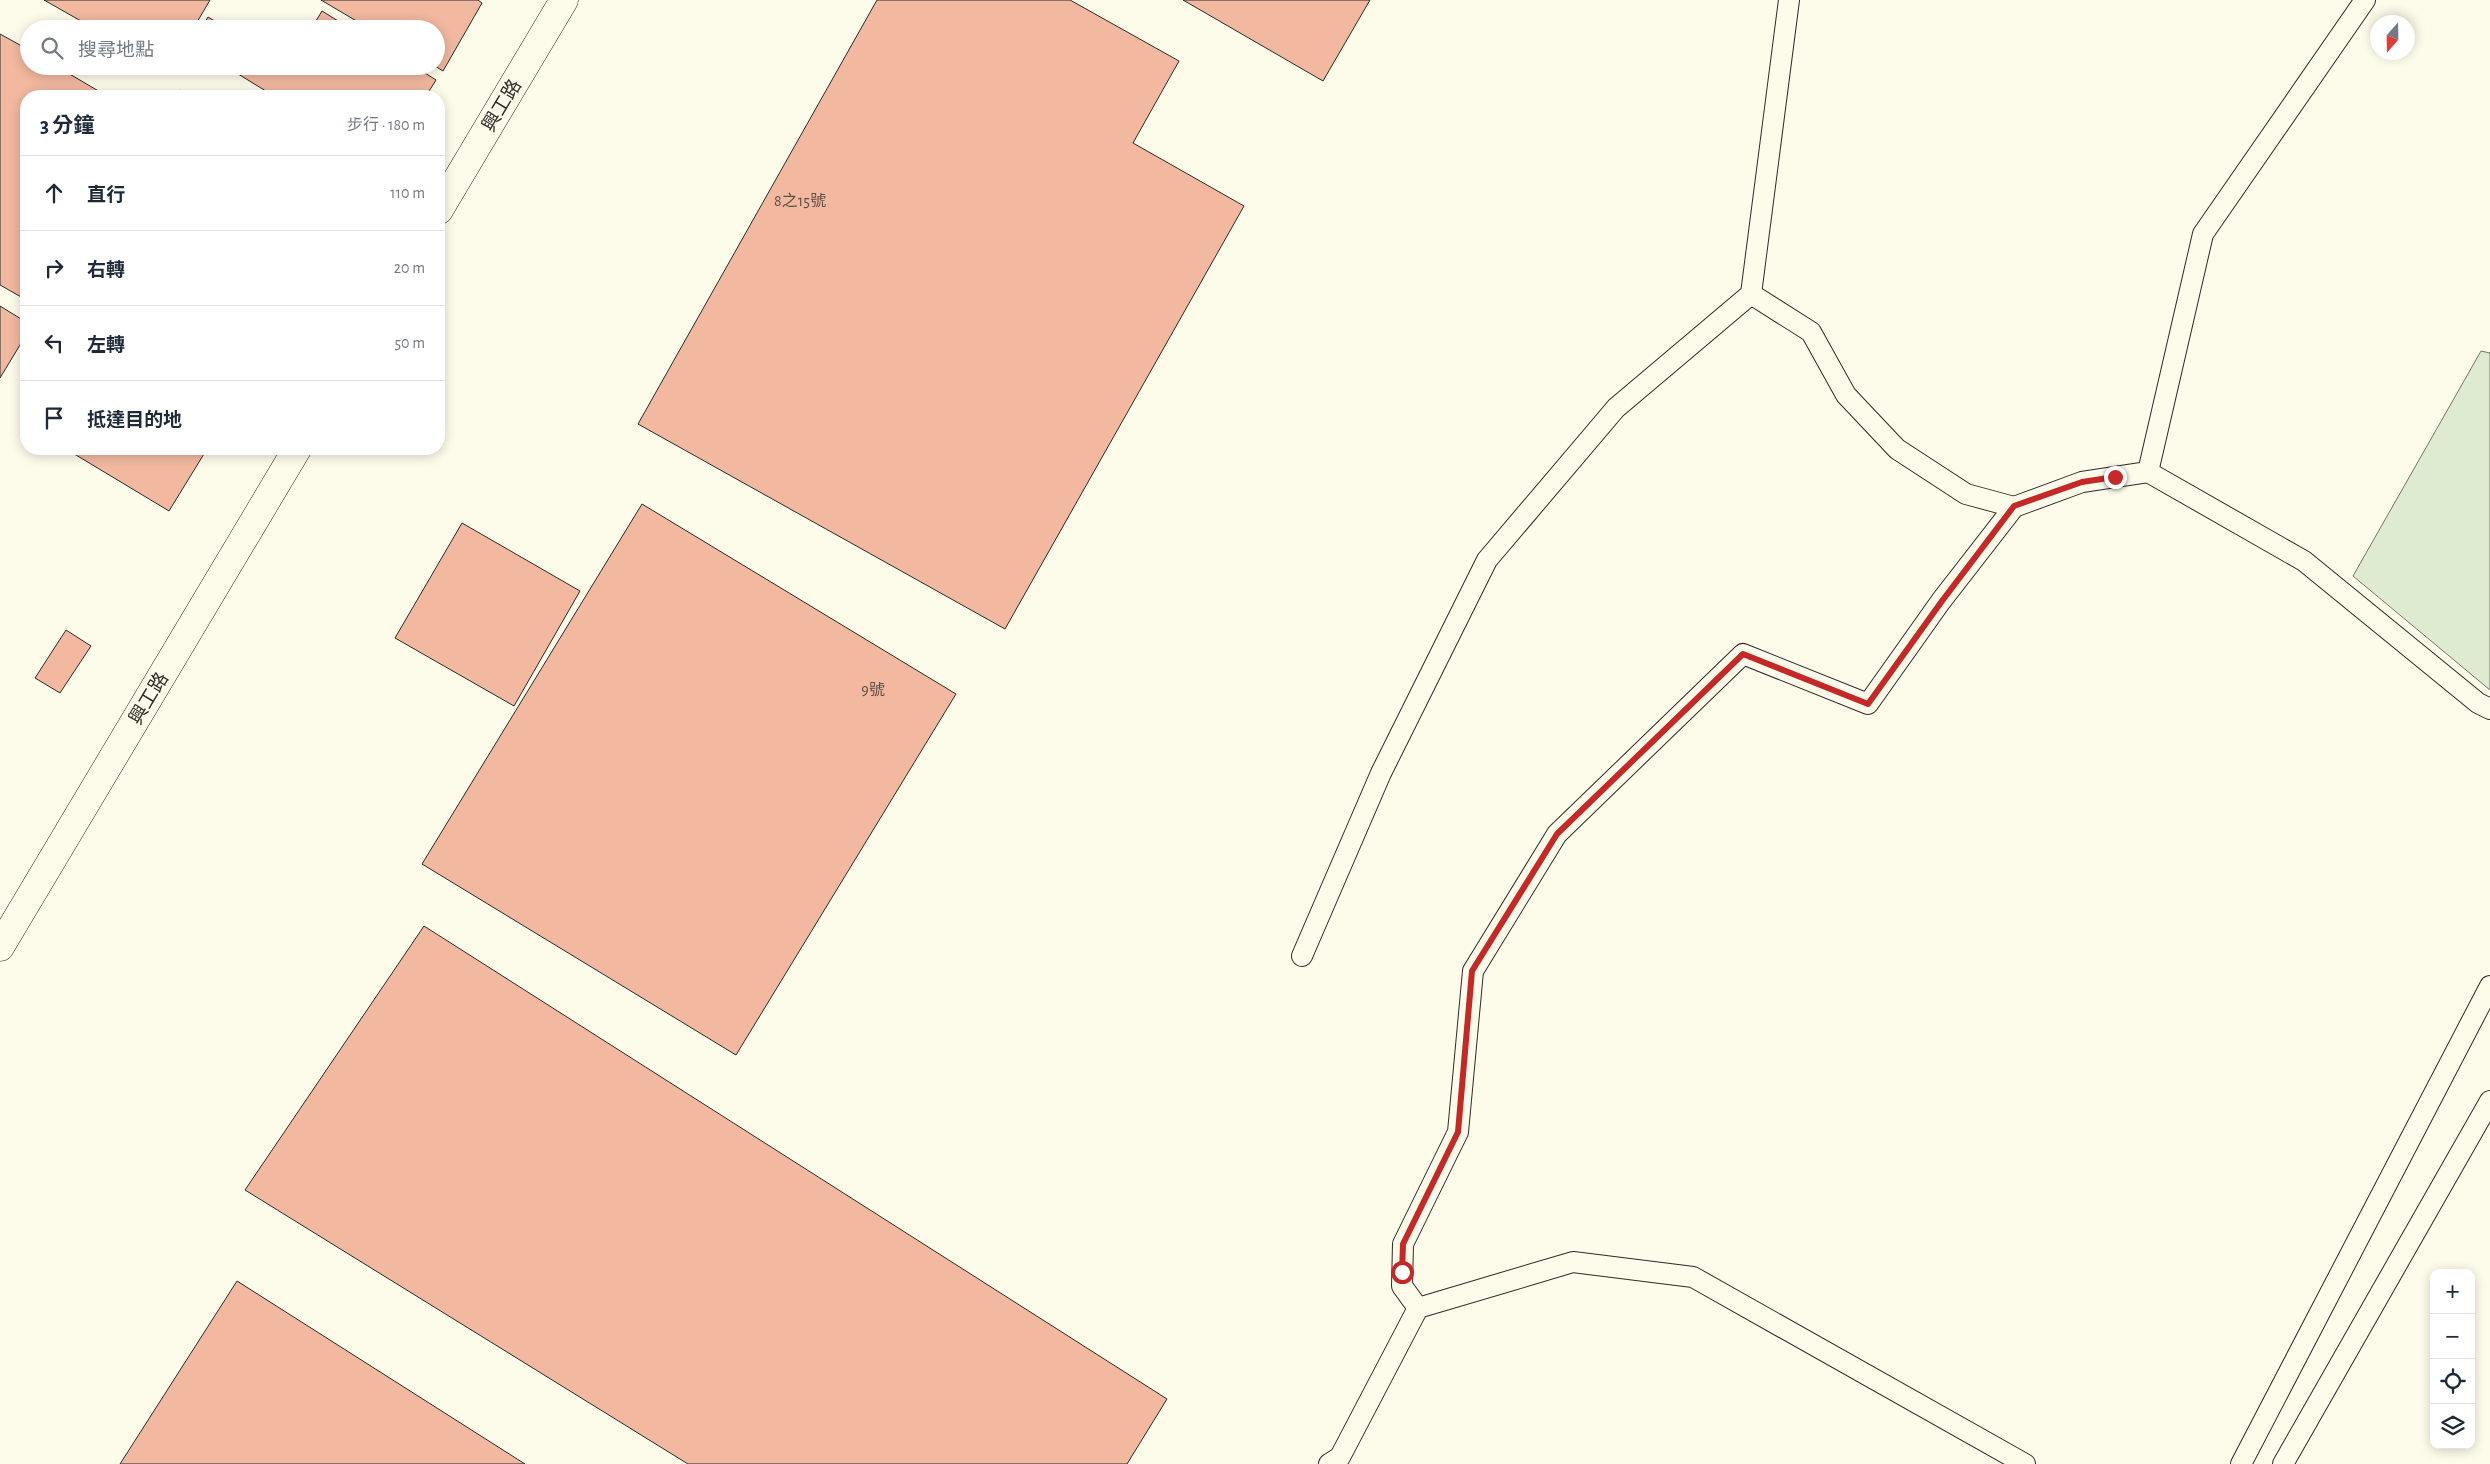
<!DOCTYPE html>
<html lang="zh-TW">
<meta charset="utf-8">
<style>
body{margin:0;font-family:"Alegreya Sans","Noto Sans TC",sans-serif;background:#f2f2f3;color:#1f2937}
.controls{position:absolute;right:15px;bottom:15px;display:grid;overflow:hidden;border-radius:10px;box-shadow:0 2px 12px #0003}
.controls button{width:45px;height:45px;display:grid;place-items:center;padding:0;border:0;border-bottom:1px solid #e0e1e3;background:#fff;color:#1f2937;font:25px sans-serif}
.compass{position:absolute;left:2370px;top:15px;width:45px;height:45px;border-radius:50%;background:#fff;box-shadow:0 2px 12px #0003;rotate:200deg}
.stop{position:absolute;width:15px;height:15px;margin:-11px;border:4px solid #c62828;border-radius:50%;background:#fff}
.stop.end{background:#c62828;border-color:#fff;box-shadow:0 1px 5px #0008}
.list{margin:0;padding:0;list-style:none}
h2{display:flex;justify-content:space-between;align-items:center;height:65px;margin:0;padding:0 20px;font-size:21px}
h2 small{font-size:16px;font-weight:400;color:#747a83}
.list li{display:grid;grid-template-columns:32px 1fr auto;gap:15px;align-items:center;box-sizing:border-box;height:75px;padding:0 20px;border-top:1px solid #e0e1e3}
.list b{display:block;font-size:19px;white-space:nowrap}
.list em{font-size:16px;font-style:normal;color:#747a83}
.icon{flex:none;width:28px;height:28px;fill:none;stroke:currentColor;stroke-width:2;stroke-linecap:round;stroke-linejoin:round}
.map{position:relative;flex:none;width:2490px;height:1464px;overflow:hidden}
.search{position:absolute;background:#fff;box-shadow:0 2px 12px #0003;left:20px;top:20px;width:425px;height:55px;display:flex;align-items:center;gap:12px;box-sizing:border-box;padding:0 18px;border-radius:28px;color:#747a83;font-size:19px}
.panel{position:absolute;background:#fff;box-shadow:0 2px 12px #0003;left:20px;top:90px;width:425px;height:365px;border-radius:20px}
.map>svg:first-child{display:block}
.green{fill:#deebd1;stroke:#74746e}
.building{fill:#f2b8a0;stroke:#2b2b2b}
.lines{fill:none;stroke-linecap:round;stroke-linejoin:round}
.lane-casing{stroke:#2b2b2b;stroke-width:22}
.secondary-casing{stroke:#2b2b2b;stroke-width:29}
.lane{stroke:#fdfbea;stroke-width:20}
.secondary{stroke:#fdfbea;stroke-width:28}
.route{stroke:#c62828;stroke-width:6}
.labels{text-anchor:middle;stroke-width:4;stroke-linejoin:round;paint-order:stroke}
.number-label{font-size:16px;fill:#5d4e48}
.street-label{font-size:19px;fill:#2b2b2b;stroke:#fdfbea}
</style>
<div class="map">
<svg width="2490" height="1464" viewBox="0 0 2490 1464">
<rect width="100%" height="100%" fill="#fdfbea"/>
<polygon class="green" points="2481,351 2490,353 2490,690 2353,576"/>
<g class="building">
<polygon points="44,0 210,0 193,29 95,29"/>
<polygon points="321,0 478,0 482,3 443,71 435,66 436,29 370,29"/>
<polygon points="877,0 1070,0 1179,61 1133,143 1244,206 1005,629 638,424"/>
<polygon points="1183,0 1370,0 1323,81"/>
<polygon points="322,11 351,29 311,29"/>
<polygon points="208,17 228,29 201,29"/>
<polygon points="0,34 29,50 29,66 56,66 107,96 26,96 26,292 23,298 0,285"/>
<polygon points="225,66 414,66 436,80 426,96 274,96"/>
<polygon points="180,90 190,96 176,96"/>
<polygon points="0,306 26,322 26,335 0,378"/>
<polygon points="66,449 207,449 169,511"/>
<polygon points="642,504 956,694 736,1055 422,864"/>
<polygon points="462,523 580,591 514,706 395,638"/>
<polygon points="66,630 91,646 60,693 35,678"/>
<polygon points="424,926 1167,1399 1127,1464 688,1464 245,1190"/>
<polygon points="237,1281 525,1464 120,1464"/>
</g>
<g class="lines">
<g class="lane-casing">
<g id="lane">
<polyline points="1751,294 1811,332 1846,395 1897,449 1966,494 2014,507"/>
<polyline points="2148,472 2304,561 2478,703 2490,709"/>
<polyline points="1302,956 1381,773 1487,560 1616,408 1751,294 1789,0"/>
<polyline points="1418,1308 1402,1286 1403,1244 1458,1132 1473,971 1557,834 1743,654 1868,704 1941,601 2014,507 2082,482 2148,472 2203,234 2365,0"/>
<polyline points="1329,1464 1340,1457 1418,1308 1573,1262 1693,1277 2025,1464"/>
<polyline points="2241,1464 2490,986"/>
<polyline points="2283,1464 2490,1101"/>
</g>
</g>
<g class="secondary-casing">
<g id="secondary">
<polyline points="439,210 564,0"/>
<polyline points="0,947 297,449"/>
</g>
</g>
<use href="#lane" class="lane"/>
<use href="#secondary" class="secondary"/>
</g>
<g class="lines">
<polyline class="route" points="1402,1272 1403,1244 1458,1132 1472,971 1557,834 1743,654 1868,704 1942,601 2014,506 2082,482 2115,477"/>
</g>
<g class="labels">
<g class="number-label">
<text x="800" y="206">8之15號</text>
<text x="873" y="695">9號</text>
</g>
<g class="street-label">
<text transform="translate(501 105) rotate(-59)" y="7">興工路</text>
<text transform="translate(148 698) rotate(-59)" y="7">興工路</text>
</g>
</g>
</svg>
<div class="controls">
<button>+</button>
<button>−</button>
<button><svg class="icon" aria-label="locate" viewBox="0 0 24 24"><circle cx="12" cy="12" r="6"/><path d="M12 2v4M12 18v4M2 12h4M18 12h4"/></svg></button>
<button><svg class="icon" aria-label="layers" viewBox="0 0 24 24"><path d="M12 4l9 5-9 5-9-5zM3 14l9 5 9-5"/></svg></button>
</div>
<svg class="compass" viewBox="-18 -18 36 36"><path d="M0-13l5 13h-10z" fill="#e53935"/><path d="M0 13l5-13h-10z" fill="#747a83"/></svg>
<div class="stop" style="left:1402px;top:1272px"></div>
<div class="stop end" style="left:2115px;top:477px"></div>
<div class="search"><svg class="icon" aria-label="search" viewBox="0 0 24 24"><circle cx="10" cy="10" r="6"/><path d="M15 15l6 6"/></svg>搜尋地點</div>
<section class="panel">
<h2>3 分鐘<small>步行 · 180 m</small></h2>
<ul class="list">
<li><svg class="icon" aria-label="ahead" viewBox="0 0 24 24"><path d="M12 20V5M6 11l6-6 6 6"/></svg><div><b>直行</b></div><em>110 m</em></li>
<li><svg class="icon" aria-label="right" viewBox="0 0 24 24"><path d="M7 20v-9h11M14 6l5 5-5 5"/></svg><div><b>右轉</b></div><em>20 m</em></li>
<li><svg class="icon" aria-label="left" viewBox="0 0 24 24"><path d="M17 20v-9H6M10 6l-5 5 5 5"/></svg><div><b>左轉</b></div><em>50 m</em></li>
<li><svg class="icon" aria-label="arrive" viewBox="0 0 24 24"><path d="M6 21V4h12l-3 4 3 4H6"/></svg><div><b>抵達目的地</b></div></li>
</ul>
</section>
</div>
